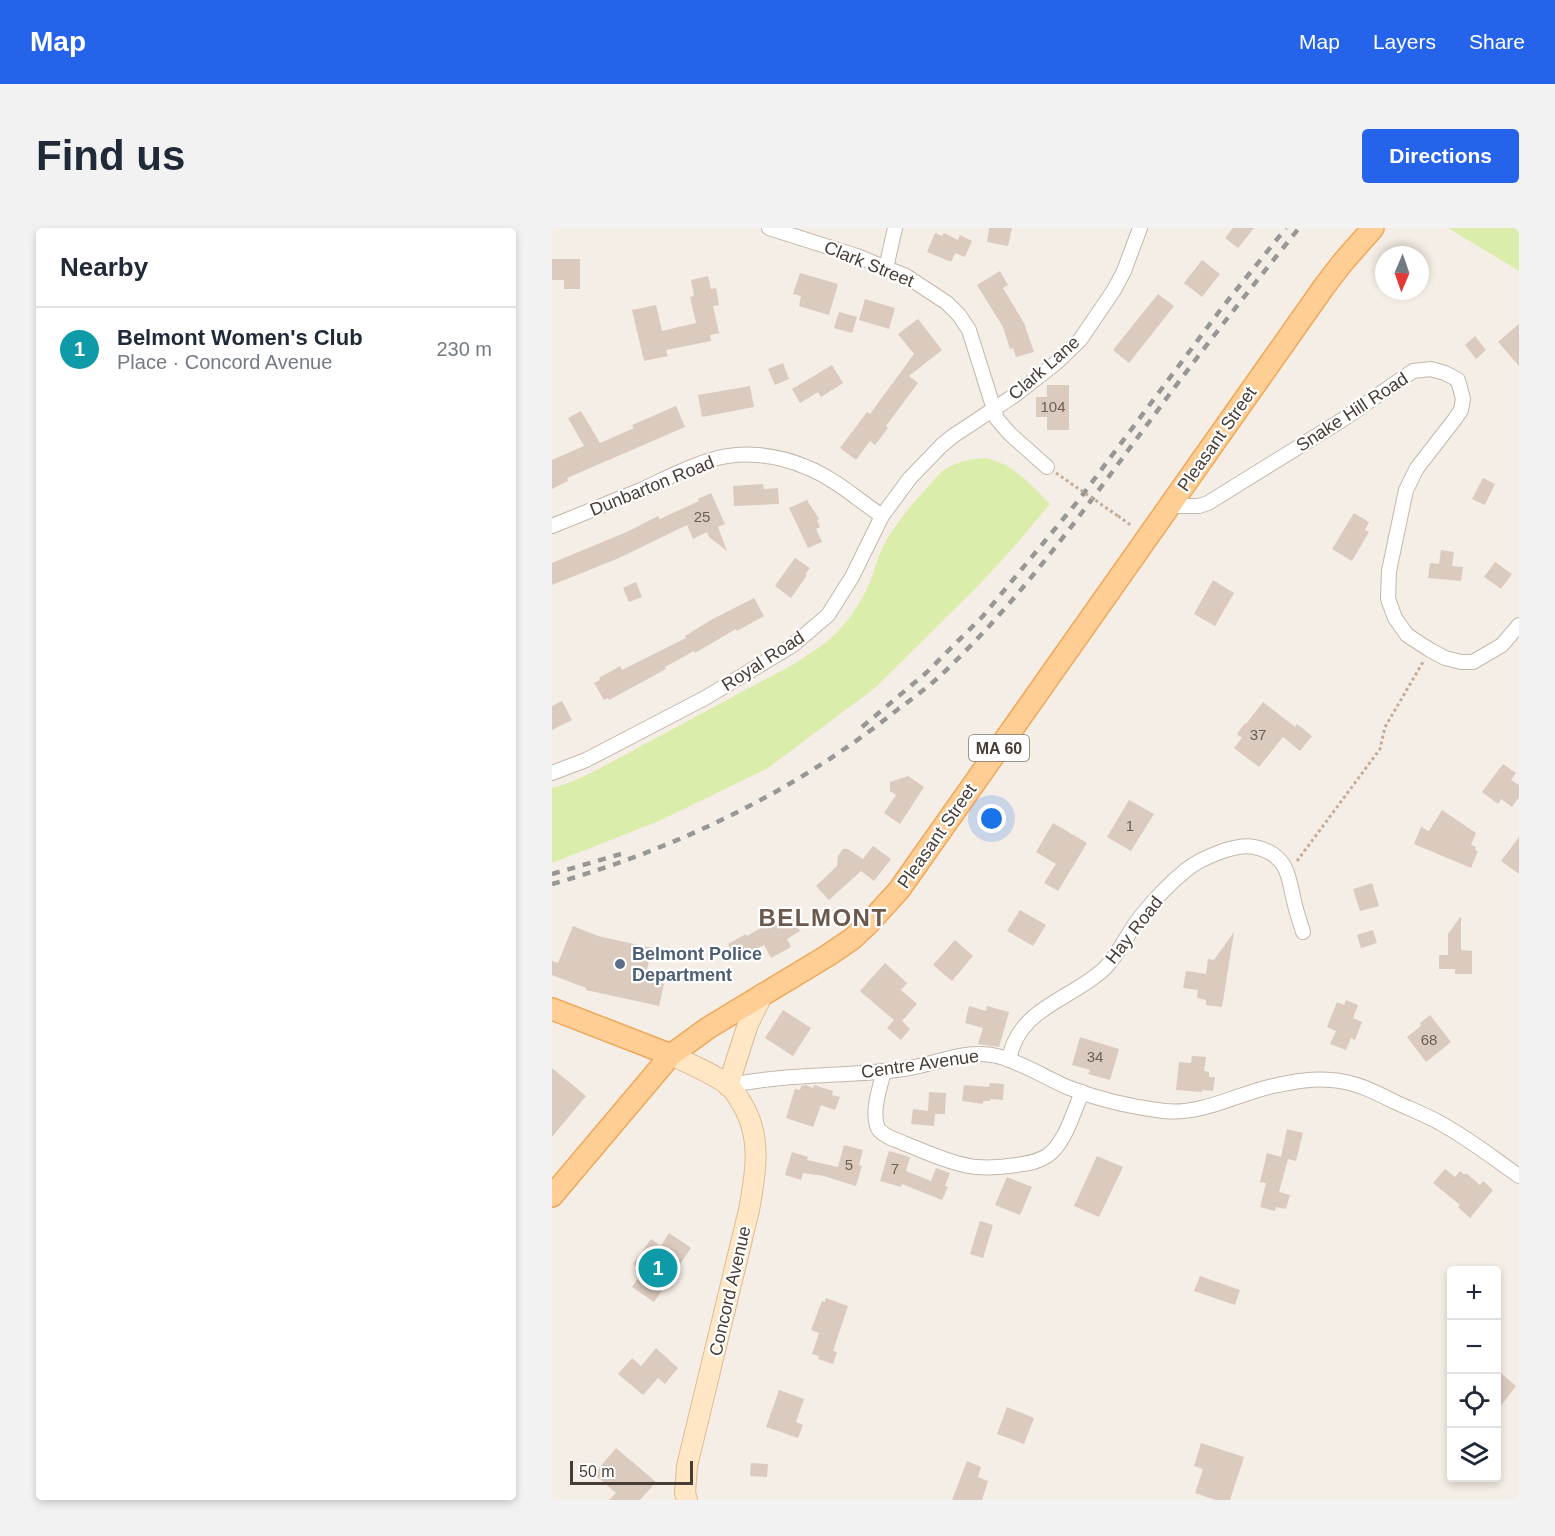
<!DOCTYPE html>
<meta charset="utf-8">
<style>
body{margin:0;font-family:Arial,sans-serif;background:#f2f2f3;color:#1f2937}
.controls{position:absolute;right:18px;bottom:18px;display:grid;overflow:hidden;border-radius:6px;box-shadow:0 3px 9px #0003}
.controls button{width:54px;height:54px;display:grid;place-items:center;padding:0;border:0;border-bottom:2px solid #e0e1e3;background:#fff;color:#1f2937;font:30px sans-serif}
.compass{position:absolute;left:823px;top:18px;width:54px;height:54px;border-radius:50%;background:#fff;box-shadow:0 3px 9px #0003;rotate:182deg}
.scale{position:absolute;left:18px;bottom:15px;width:123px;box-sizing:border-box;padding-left:6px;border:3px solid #483d35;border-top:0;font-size:16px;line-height:21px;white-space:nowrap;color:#483d35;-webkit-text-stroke:4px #fff;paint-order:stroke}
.you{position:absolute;left:440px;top:591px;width:21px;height:21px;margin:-15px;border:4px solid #fff;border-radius:50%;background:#1a73e8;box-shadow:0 0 0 9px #1a73e833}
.badge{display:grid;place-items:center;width:39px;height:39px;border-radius:50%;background:#2563eb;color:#fff;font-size:20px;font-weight:700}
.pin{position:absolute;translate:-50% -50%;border:3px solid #fff;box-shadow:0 2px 6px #0006}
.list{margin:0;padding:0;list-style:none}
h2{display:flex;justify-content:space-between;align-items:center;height:78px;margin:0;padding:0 24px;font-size:26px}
h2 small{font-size:20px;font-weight:400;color:#747a83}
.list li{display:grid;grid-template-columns:39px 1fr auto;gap:18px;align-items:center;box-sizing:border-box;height:84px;padding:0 24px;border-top:2px solid #e0e1e3}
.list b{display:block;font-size:22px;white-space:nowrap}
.list p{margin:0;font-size:20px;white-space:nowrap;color:#747a83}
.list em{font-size:20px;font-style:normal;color:#747a83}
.icon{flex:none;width:33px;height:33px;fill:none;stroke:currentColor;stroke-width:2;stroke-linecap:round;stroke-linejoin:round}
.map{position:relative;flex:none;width:967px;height:1272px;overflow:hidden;border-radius:6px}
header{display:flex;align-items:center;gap:36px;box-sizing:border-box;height:84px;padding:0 30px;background:#2563eb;color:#fff}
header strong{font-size:28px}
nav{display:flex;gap:33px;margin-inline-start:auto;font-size:21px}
.intro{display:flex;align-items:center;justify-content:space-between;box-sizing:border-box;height:144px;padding:0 36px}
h1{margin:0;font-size:42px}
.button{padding:15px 27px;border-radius:6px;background:#2563eb;color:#fff;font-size:21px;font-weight:700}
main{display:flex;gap:36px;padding:0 36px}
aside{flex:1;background:#fff;border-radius:6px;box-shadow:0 3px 9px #0003}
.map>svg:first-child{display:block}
.green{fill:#dbedab}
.building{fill:#dbcabe}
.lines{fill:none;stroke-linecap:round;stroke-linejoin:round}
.street-casing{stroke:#c4b7ab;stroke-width:16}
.secondary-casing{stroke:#ddbc94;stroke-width:22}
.primary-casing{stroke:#efa85a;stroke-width:24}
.path{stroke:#c4ad98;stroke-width:3;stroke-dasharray:3 3;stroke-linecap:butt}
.street{stroke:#fff;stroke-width:14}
.secondary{stroke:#ffe7c6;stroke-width:20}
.primary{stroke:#ffce95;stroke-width:21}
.rail{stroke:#979797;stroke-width:4.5;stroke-dasharray:8 8;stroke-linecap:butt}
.path-bridge{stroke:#c4ad98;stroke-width:3;stroke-dasharray:3 3;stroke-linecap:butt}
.service-dot{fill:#5c6f8a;stroke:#fff;stroke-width:2}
.labels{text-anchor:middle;stroke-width:4.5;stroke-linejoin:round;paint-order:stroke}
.number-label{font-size:15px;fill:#6d6057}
.shield{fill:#fff;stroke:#7f7772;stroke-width:1.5}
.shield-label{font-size:16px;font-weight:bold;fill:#483d35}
.street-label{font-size:18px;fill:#483d35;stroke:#fff}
.service-label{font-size:18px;font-weight:bold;fill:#4e5e75;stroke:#fff;text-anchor:start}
.district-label{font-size:24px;font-weight:bold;letter-spacing:1.5px;fill:#6c594b;stroke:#fff}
</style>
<header>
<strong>Map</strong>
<nav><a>Map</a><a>Layers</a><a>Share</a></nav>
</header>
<div class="intro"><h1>Find us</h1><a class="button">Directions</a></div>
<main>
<aside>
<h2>Nearby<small></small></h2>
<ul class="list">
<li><span class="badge" style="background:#0f9aa8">1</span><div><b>Belmont Women's Club</b><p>Place · Concord Avenue</p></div><em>230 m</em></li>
</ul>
</aside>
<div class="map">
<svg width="967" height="1272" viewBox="0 0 967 1272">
<rect width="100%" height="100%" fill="#f5eee6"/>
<g class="green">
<polygon points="896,0 967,0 967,43"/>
<path d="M 434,230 C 463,237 478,256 498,276 L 460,321 L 426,358 L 323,460 L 216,540 L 107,593 L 0,635 L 0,560 L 14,556 L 39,545 L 242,436 C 255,427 268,420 280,409 C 294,397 310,373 317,356 C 323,342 326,327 334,313 C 348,288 370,266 389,244 C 403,234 416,231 434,230 Z"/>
</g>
<g class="building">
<polygon points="437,0 460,0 456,18 435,14"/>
<polygon points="681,0 702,0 686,20 673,10"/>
<polygon points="383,5 390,8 392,5 406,12 408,7 420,13 413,29 403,25 399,34 375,24"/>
<polygon points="0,31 28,31 28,61 12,61 12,52 0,52"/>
<polygon points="650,32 668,46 650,69 632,55"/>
<polygon points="448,43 456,57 451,60 472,95 482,124 464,129 461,120 458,121 451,99 425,57"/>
<polygon points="248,45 286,56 277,87 247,78 249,68 241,66"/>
<polygon points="156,48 159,61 164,60 167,77 161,78 167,105 158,107 159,113 114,122 116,128 92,133 80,82 104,77 110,103 144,95 138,69 142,68 139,52"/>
<polygon points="606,66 622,78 577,135 561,122"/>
<polygon points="313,71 343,80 337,101 307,92"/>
<polygon points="287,84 305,89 300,105 282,100"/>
<polygon points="366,91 390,122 357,148 366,155 334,198 336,200 323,217 318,213 304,232 288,220 315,184 318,186 362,126 346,106"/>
<polygon points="967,96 967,138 946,114"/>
<polygon points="923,108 934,122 924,131 913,117"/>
<polygon points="231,135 237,151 223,157 216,141"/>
<polygon points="280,137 291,155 269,169 266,164 248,175 240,161"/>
<polygon points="495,157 517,157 517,202 495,202 495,189 484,189 484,169 495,169"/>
<polygon points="198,158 202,179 150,189 146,167"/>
<polygon points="124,178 133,199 15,250 16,253 0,261 0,232 32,218 16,190 29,183 48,215 82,200 80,197"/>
<polygon points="931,250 943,256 933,277 920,271"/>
<polygon points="211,256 212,261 226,260 227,276 182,278 181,258"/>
<polygon points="159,265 173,296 166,299 175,323 157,309 155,304 141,311 135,297 67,330 0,357 0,335 77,303 106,288 108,291 147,273 146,271"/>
<polygon points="255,272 267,291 265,292 268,299 264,301 270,314 256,320 237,280"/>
<polygon points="802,285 817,294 813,302 817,304 800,333 780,321"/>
<polygon points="889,322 902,324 900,338 911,339 909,353 876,350 878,335 887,336"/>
<polygon points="243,330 258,340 253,346 255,347 239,370 223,358"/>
<polygon points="943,334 960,346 949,361 932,349"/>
<polygon points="661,352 682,365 663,398 642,386"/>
<polygon points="84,354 90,369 77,374 71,360"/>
<polygon points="202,370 212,388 185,403 184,401 143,425 142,423 113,439 114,441 57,472 56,470 52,472 42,455 48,452 47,450 68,438 70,442 134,410 133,408 159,392"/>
<polygon points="10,473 20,492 0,502 0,478"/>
<polygon points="711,474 743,499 745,496 760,508 748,523 731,509 707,539 682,520 690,510 685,506 693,495 694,496"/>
<polygon points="951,536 964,545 959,552 967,557 967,569 960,579 949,571 946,576 930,564"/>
<polygon points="356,548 372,559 348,596 332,585 344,567 338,563 338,554"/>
<polygon points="577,572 602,586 579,623 555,609"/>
<polygon points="890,582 924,605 919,617 924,619 923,622 926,623 919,640 862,616 869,599 877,603"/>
<polygon points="501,595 535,615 506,663 492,655 504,636 484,624"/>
<polygon points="967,609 967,646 949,633"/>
<polygon points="321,618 339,631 322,653 309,643 277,672 264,658 285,638 286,628 291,621 296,621 311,631"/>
<polygon points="820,655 827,678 808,683 801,661"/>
<polygon points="468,682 494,697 481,718 455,703"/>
<polygon points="237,684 248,703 235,711 239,719 219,730 212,717 185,732 176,716 194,706 195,708"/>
<polygon points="909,688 909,722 920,723 920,746 903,746 903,741 887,741 887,727 896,727 896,706"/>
<polygon points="21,698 46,708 100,720 93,751 112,756 107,778 34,762 34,760 0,747 0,733 6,735"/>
<polygon points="821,702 825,715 809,720 805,707"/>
<polygon points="682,704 670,779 654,777 654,772 645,770 646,762 631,760 634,743 654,746 656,731 662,732"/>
<polygon points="403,712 421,728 400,753 381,737"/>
<polygon points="333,735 355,755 349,762 365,776 350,793 358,801 349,812 335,800 342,792 308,763"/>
<polygon points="794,772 806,777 801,790 810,794 803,812 799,810 794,822 778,816 784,803 775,799 785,774 792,777"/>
<polygon points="417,778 434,783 435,778 457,784 447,819 426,816 431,800 413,795"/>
<polygon points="231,782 259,800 241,828 213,810"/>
<polygon points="878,787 899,814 874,834 855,809 869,798 868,795"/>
<polygon points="528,809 567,821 558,852 536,846 538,842 520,837"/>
<polygon points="640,828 654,829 652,843 657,844 657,849 663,849 661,863 650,862 650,864 624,862 627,834 639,835"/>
<polygon points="0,840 34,868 0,909"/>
<polygon points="438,855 452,856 451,872 438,871 438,873 431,873 431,876 410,873 412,857 437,859"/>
<polygon points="254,857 261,860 262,857 281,863 280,867 288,869 283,882 269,877 261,899 234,890 243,861 248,862 249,858"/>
<polygon points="377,864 394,865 393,886 383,886 382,898 359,896 361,881 376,883"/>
<polygon points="735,901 751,905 744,933 736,931 727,964 738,967 734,981 724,979 723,983 708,979 714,955 708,954 715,925 729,929"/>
<polygon points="292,917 311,922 307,937 310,938 304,958 272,948 251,945 249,952 233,947 240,924 256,929 255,932 286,939"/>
<polygon points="337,923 358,929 354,943 379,953 384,940 398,945 393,958 396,959 390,972 350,956 349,959 328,953"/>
<polygon points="545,928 571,939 547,989 522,978"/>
<polygon points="893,941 903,949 908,943 913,947 914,945 928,957 931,953 941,962 918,990 906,979 908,977 881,955"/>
<polygon points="455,949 480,959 468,987 443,977"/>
<polygon points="428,993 441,997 431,1030 418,1026"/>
<polygon points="117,1005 139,1020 102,1074 80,1059 91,1043 81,1036 99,1011 109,1018"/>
<polygon points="648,1048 688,1062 683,1077 642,1063"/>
<polygon points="274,1070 296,1078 281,1123 285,1124 281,1136 266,1131 267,1128 260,1126 267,1105 259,1102 270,1073 273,1074"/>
<polygon points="104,1120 126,1140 113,1156 106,1150 91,1167 66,1146 80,1130 89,1138"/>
<polygon points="945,1142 964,1158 945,1183"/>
<polygon points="227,1162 252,1171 244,1194 251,1197 246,1210 214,1199"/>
<polygon points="455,1179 482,1190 472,1216 445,1206"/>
<polygon points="649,1215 692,1229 678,1272 664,1272 643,1265 651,1241 642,1238"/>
<polygon points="64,1220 104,1254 88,1272 57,1272 64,1265 42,1246"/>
<polygon points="415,1233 429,1239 426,1249 436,1253 430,1272 400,1272"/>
<polygon points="199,1235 216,1236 215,1249 198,1248"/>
</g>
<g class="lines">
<g class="street-casing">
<g id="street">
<polyline points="217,0 305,28 334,40 354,48 395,75 407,87 417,102 445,191 458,206 495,239"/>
<polyline points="334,40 343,0"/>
<polyline points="618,278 647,278 656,275 790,192 861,143 879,141 893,145 906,152 911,171 909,182 903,191 865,240 854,262 837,343 836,371 843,390 855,407 878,422 893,430 909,434 921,434 950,417 967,397"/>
<path d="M 0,298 C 30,286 59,274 89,262 C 111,252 133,240 156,233 C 187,222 224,226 254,239 C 282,250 305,271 330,288"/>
<polyline points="0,545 34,532 153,470 241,417 276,387 300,349 330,288 358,250 390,217 401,208 463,167 504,135 528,112 562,62 572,43 588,0"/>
<path d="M 457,832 C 466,779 520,772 553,740 C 568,724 576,704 589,688 C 602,672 618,655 634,642 C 649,630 684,615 702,619 C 714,621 725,627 732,638 C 738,649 739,661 742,673 C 744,683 748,694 751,704"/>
<path d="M 332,843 C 328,859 320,881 325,898 C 328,907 342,911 351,915 C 372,923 402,937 424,939 C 438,940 452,939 465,937 C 476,935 486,934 495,928 C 513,916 522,883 530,864"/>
<path d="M 176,858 C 234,845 294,849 352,841 C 382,837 414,820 445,828 C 469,834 492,849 515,859 C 545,871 579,879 612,883 C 651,887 684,866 721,858 C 740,854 760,850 779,852 C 802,853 823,864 843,874 C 858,881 874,887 888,895 C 916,910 941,930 967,948"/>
</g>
</g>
<g class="secondary-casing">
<g id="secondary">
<path d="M 119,827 C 135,835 163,846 177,858 C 184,864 188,873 193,881 C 210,914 203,948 197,982 L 135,1238 L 133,1265 L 135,1272"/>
<polyline points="176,858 196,796 211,766"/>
</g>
</g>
<g class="primary-casing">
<g id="primary">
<polyline points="0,781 119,827"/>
<polyline points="0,968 119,827 156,800 275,728 300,711 316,696 347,662 774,56 791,34 821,0"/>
</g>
</g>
<g class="path">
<polyline points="566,288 580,298"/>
<polyline points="745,633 828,521 833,499 871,434"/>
</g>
<use href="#street" class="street"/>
<use href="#secondary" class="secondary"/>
<use href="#primary" class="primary"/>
<g class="rail">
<polyline points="310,499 374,445 431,388 526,273 669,81 734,0"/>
<polyline points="0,646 69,626"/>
<path d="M 0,656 C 124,621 244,563 345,482 C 360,471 375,460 389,447 C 471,370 536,276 603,186 C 649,123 698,61 747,0"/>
</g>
<polyline class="path-bridge" points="504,245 566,288"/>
</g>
<circle class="service-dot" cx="68" cy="736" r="6"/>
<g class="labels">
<g class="number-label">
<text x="501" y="184">104</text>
<text x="150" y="294">25</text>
<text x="706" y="512">37</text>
<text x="578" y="603">1</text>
<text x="877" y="817">68</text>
<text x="543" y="834">34</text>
<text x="297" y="942">5</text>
<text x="343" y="946">7</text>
</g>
<rect class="shield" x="417" y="507" width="60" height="26" rx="4.5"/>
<g class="shield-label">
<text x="447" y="526">MA 60</text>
</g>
<g class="street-label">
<text transform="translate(317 36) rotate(22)" y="6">Clark Street</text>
<text transform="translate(492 140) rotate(-41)" y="6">Clark Lane</text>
<text transform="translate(800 184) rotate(-33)" y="6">Snake Hill Road</text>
<text transform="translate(665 211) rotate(-55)" y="6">Pleasant Street</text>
<text transform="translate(100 258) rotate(-22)" y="6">Dunbarton Road</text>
<text transform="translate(211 433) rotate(-33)" y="6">Royal Road</text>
<text transform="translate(385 608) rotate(-55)" y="6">Pleasant Street</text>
<text transform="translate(582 702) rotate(-52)" y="6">Hay Road</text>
<text transform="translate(368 836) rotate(-8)" y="6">Centre Avenue</text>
<text transform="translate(178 1063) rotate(-77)" y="6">Concord Avenue</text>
</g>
<g class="service-label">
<text x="80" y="732">Belmont Police<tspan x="80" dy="21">Department</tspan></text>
</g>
<g class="district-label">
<text x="271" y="698">BELMONT</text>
</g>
</g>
</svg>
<div class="controls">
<button>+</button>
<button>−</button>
<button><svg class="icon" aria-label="locate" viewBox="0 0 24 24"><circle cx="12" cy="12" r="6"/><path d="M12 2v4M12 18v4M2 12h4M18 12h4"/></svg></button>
<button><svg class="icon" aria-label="layers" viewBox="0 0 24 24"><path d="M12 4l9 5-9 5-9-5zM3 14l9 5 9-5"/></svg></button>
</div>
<svg class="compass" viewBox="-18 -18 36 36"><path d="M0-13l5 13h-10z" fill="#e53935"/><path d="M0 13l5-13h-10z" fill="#747a83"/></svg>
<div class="scale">50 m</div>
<div class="you"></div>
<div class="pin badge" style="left:106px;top:1040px;background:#0f9aa8">1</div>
</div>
</main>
